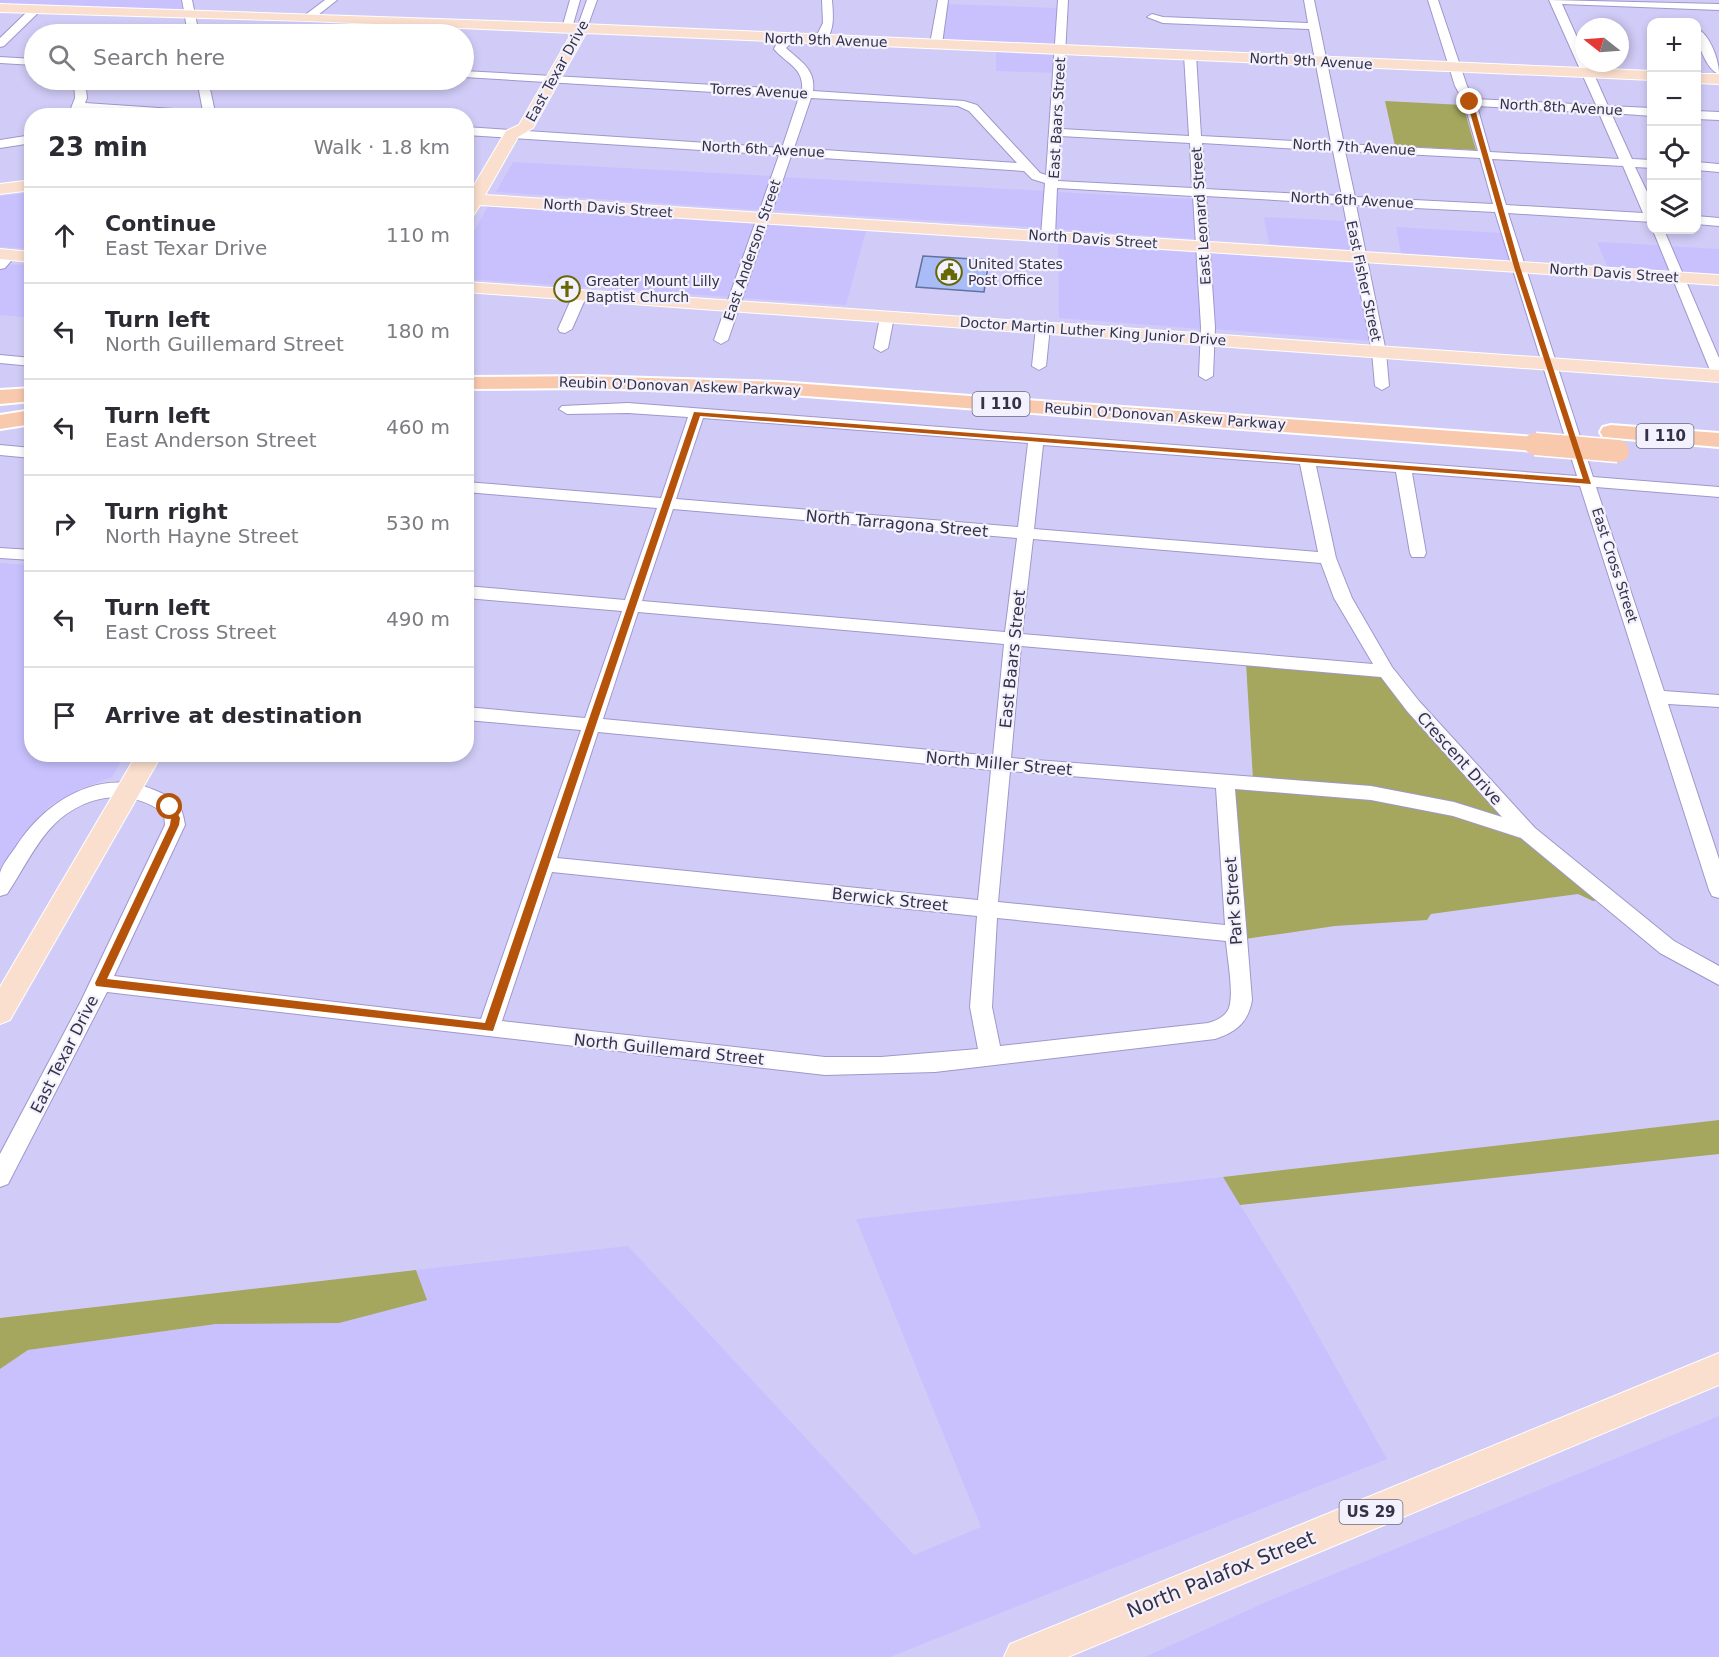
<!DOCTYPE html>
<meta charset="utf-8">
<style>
body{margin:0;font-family:"DejaVu Sans",sans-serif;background:#f7f7f7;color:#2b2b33}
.controls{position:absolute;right:18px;top:18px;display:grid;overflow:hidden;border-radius:12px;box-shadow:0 3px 9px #0003}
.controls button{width:54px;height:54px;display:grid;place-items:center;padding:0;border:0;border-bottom:2px solid #e1e1e2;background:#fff;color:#2b2b33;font:30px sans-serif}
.compass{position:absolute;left:1575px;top:18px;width:54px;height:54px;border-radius:50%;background:#fff;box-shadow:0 3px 9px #0003;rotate:287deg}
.stop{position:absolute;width:18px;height:18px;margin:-14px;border:4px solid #b45309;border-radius:50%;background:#fff}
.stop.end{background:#b45309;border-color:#fff;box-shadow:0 2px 6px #0008}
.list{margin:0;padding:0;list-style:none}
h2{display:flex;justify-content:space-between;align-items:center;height:78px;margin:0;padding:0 24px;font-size:26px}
h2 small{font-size:20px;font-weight:400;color:#7c7c81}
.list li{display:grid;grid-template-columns:39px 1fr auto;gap:18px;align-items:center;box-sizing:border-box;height:96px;padding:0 24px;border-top:2px solid #e1e1e2}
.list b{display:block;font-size:22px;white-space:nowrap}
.list p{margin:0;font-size:20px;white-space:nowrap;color:#7c7c81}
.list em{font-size:20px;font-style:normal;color:#7c7c81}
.icon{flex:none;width:33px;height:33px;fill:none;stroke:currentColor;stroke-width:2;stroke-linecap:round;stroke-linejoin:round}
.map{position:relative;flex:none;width:1719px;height:1657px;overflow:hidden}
.search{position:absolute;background:#fff;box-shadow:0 3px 9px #0003;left:24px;top:24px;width:450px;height:66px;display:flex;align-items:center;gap:15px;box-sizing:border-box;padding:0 21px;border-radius:33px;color:#7c7c81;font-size:22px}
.panel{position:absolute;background:#fff;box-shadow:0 3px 9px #0003;left:24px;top:108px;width:450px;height:654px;border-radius:24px}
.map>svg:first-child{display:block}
.built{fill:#c9c1fe}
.green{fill:#a4a75d}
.building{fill:#aabcf8;stroke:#63719f;stroke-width:1.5}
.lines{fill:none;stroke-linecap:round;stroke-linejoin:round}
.minor-casing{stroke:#9f97cb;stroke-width:2}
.major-casing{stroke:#fff;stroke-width:2}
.highway-casing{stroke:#fff;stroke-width:4}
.minor{fill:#fff;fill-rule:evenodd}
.major{fill:#fbdfce;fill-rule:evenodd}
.highway{fill:#f9c9ae;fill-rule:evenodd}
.highway-bridge-casing{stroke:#fff;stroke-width:25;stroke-linecap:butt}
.highway-bridge{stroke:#f9c9ae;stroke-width:22}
.route{fill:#b45309}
.labels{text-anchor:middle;stroke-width:4.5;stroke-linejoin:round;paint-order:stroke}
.far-street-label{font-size:14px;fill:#353247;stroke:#f3f1fd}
.far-poi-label{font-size:14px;fill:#353247;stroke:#f3f1fd;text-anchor:start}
.shield{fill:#f3f1fd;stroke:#6e6b7e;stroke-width:1.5}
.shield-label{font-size:15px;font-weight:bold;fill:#353247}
.street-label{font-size:16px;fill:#353247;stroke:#f3f1fd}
.near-street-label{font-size:20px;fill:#353247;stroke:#f3f1fd}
</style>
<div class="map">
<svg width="1719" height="1657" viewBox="0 0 1719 1657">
<rect width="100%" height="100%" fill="#d1ccf7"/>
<g class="built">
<polygon points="0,0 180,0 182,11 0,4"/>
<polygon points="947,4 1058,8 1056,45 941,39"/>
<polygon points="996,52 1056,55 1055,73 996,71"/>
<polygon points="513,162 772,176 761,210 496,192"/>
<polygon points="782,177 1047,191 1043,228 771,210"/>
<polygon points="1058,192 1194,199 1197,239 1054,229"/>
<polygon points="31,193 31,249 0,247 0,196"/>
<polygon points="488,206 756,223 730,297 467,279 467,244"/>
<polygon points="1264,217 1346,221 1352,250 1269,244"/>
<polygon points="766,224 866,231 846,305 741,298"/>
<polygon points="1396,227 1502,233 1510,261 1401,254"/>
<polygon points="1597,242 1658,245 1670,272 1608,268"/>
<polygon points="1058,243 1198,253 1202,329 1059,318"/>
<polygon points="1669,246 1719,249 1719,275 1681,272"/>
<polygon points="1209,253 1354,263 1370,341 1214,329"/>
<polygon points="6,264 31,265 31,318 0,315 0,270"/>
<polygon points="0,563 31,565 32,754 125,755 112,777 80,789 49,806 0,875"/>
<polygon points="1223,1177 1295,1294 1387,1459 890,1657 0,1657 0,1369 28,1350 217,1324 426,1299 416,1270 628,1246 914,1555 981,1527 856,1219"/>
<polygon points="1719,1416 1719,1657 1145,1657 1266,1602"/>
</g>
<g class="green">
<polygon points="1385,101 1463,105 1476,150 1395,146"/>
<polygon points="1246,663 1381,675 1508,821 1253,779"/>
<polygon points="1233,788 1372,798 1453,814 1523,837 1598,900 1593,901 1578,894 1431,914 1427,920 1335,926 1245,939"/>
<polygon points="1719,1120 1719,1154 1240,1205 1223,1177"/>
<polygon points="416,1270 427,1300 339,1323 216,1324 28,1350 0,1369 0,1318"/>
</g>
<polygon class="building" points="923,256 989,260 984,292 916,287"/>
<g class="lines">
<g class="minor-casing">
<g id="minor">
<polygon points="182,0 192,0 199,34 188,34"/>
<polygon points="325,0 337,0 313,19 305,19 305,15"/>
<polygon points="570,0 580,0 572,28 567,31 562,28"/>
<polygon points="587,0 597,0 587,28 582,31 577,28"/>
<path d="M 822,0 L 832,0 C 833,14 836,36 821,42 L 815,39 L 823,23 Z"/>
<polygon points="938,0 948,0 942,44 936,47 930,44"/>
<path d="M 1058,0 L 1068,0 L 1061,129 L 1189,136 L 1184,55 L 1190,52 L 1196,55 L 1201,136 L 1331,143 L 1309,29 L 1163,23 L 1147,17 L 1152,14 L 1163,17 L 1308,23 L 1304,0 L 1314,0 L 1344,144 L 1478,151 L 1464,102 L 1455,86 L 1428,0 L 1438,0 L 1467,86 L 1474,99 L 1596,105 L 1549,0 L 1719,4 L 1719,10 L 1562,4 L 1584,53 L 1584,63 L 1589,63 L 1608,106 L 1652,108 L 1652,116 L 1611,113 L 1632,159 L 1652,160 L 1652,168 L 1635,167 L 1652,202 L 1652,222 L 1508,213 L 1593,477 L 1719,487 L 1719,497 L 1596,487 L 1664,691 L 1719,695 L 1719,707 L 1668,704 L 1719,859 L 1719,898 L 1712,896 L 1709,890 L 1580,486 L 1412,473 L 1426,553 L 1424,557 L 1412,557 L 1410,553 L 1396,472 L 1316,466 L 1336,558 L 1352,598 L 1392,667 L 1419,701 L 1535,828 L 1674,941 L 1719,966 L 1719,985 L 1660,953 L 1521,838 L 1453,816 L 1371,800 L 1235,789 L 1252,1000 C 1248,1023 1236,1032 1215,1039 L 935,1072 L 825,1075 L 107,992 L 8,1184 L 0,1187 L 0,1154 L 81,1001 L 165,825 L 164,813 C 126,785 78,796 48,831 C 32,850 21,873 7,894 L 0,896 C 0,889 0,880 0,873 C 2,864 12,853 17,845 C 46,801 100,767 154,790 C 175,798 182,803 185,825 L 114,976 L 481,1019 L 581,730 L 466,720 L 466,707 L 585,718 L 622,611 L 466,598 L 466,586 L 625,600 L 657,508 L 466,492 L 466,482 L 661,498 L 688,417 L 628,413 L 567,414 L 559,409 L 562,406 L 628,403 L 1577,476 L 1495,212 L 1356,205 L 1386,352 L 1389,386 L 1382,390 L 1375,386 L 1372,352 L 1343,204 L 1206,196 L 1215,327 L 1213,376 L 1206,380 L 1199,376 L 1201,327 L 1193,196 L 1057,188 L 1055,236 L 1048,240 L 1041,236 L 1045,183 L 1032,179 L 1024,171 L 791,156 L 728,340 L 721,344 L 714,340 L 779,155 L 466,135 L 466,127 L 782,148 L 799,97 L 464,77 L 464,71 L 802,90 C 804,68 787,64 774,49 L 778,41 L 790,35 L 796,38 L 786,48 C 800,61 816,69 813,91 L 964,101 L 977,105 L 1040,173 L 1046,175 ZM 811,98 L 958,106 L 969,111 L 1017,163 L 794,148 ZM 1477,106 L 1599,113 L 1619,159 L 1490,152 ZM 1060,136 L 1190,143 L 1192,188 L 1058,181 ZM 1202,143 L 1333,151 L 1342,196 L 1205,189 ZM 1345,151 L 1480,158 L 1493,204 L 1355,197 ZM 1492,159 L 1623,166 L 1643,213 L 1506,205 ZM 703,418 L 1028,443 L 1018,527 L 676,499 ZM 1043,445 L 1300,464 L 1318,552 L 1034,529 ZM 673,509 L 1017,538 L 1005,632 L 642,601 ZM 1033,539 L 1321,563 L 1334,598 L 1373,664 L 1022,634 ZM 638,612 L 1004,644 L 993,756 L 603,719 ZM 1021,646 L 1381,677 L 1407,711 L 1502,817 L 1454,802 L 1371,786 L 1011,758 ZM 598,732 L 991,770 L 978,900 L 557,858 ZM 1010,771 L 1216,788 L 1225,925 L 998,902 ZM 552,872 L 977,916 L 970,1007 L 978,1049 L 881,1057 L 825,1057 L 502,1021 ZM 997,918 L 1226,941 C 1227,957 1235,997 1228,1010 C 1224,1017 1216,1021 1208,1023 L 1000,1046 L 992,1007 Z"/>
<polygon points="35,7 39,8 39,12 4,46 0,47 0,38 31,8"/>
<path d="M 1696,28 C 1710,34 1719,60 1719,74 C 1706,70 1696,41 1696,28 Z"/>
<polygon points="0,57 34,59 34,65 0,63"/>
<polygon points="74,80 85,80 87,98 85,103 203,111 197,80 208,80 215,112 228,116 164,116 82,110 80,116 68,116 75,98"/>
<polygon points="1696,111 1719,112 1719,120 1696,119"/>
<polygon points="32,135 32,143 0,148 0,140"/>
<polygon points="1696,162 1719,164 1719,172 1696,170"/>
<polygon points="1696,216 1719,218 1719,226 1696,224"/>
<polygon points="1652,228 1664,230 1719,358 1719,379 1712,375"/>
<polygon points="9,251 16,255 5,268 0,269 0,257"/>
<polygon points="580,291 587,295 572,329 565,333 560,332 558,329 573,295"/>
<polygon points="887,313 894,317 888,348 881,352 874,348 880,317"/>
<polygon points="1043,323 1050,327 1046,366 1039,370 1032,366 1036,327"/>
<polygon points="0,355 32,358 32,366 0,363"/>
<polygon points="0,445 32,448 32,458 0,455"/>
<polygon points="0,548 32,550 32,560 0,558"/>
</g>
</g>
<g class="major-casing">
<g id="major">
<polygon points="0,4 582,24 1652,71 1652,80 586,33 533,128 518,137 485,195 1719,275 1719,285 480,205 473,216 467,217 466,194 469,194 506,131 519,125 572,33 309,21 0,12"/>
<polygon points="1696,74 1719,74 1719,84 1696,83"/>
<polygon points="32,180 32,190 0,194 0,184"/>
<polygon points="0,249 32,252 32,262 0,259"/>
<polygon points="466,282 1719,370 1719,382 466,292"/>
<polygon points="137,754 162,754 10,1020 0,1024 0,987"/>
<polygon points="1719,1353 1719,1385 1068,1657 1004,1657 1010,1644"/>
</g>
</g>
<g class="highway-casing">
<g id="highway">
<polygon points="584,376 779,382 1535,437 1543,439 1546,444 1543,449 1535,451 779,394 584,388 466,389 466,377"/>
<polygon points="32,388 32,401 0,404 0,390"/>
<polygon points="32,410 32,424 0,429 0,415"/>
<polygon points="1611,425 1719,433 1719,447 1603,437 1600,432 1603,427"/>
</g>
</g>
<use href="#minor" class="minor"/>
<use href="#major" class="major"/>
<use href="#highway" class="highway"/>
<g class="highway-bridge-casing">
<polyline id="highway-bridge" points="1535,444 1618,451"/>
</g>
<use href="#highway-bridge" class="highway-bridge"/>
</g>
<polygon class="route" points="1470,100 1473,102 1520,267 1591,484 700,416 493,1031 96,986 95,983 170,825 171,818 165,807 170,804 173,805 180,818 179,825 107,979 485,1023 694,412 1583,479 1514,267 1467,102"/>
<defs>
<g id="civic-ring" transform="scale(1.35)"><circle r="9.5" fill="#f3f1fd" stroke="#666804" stroke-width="1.5"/><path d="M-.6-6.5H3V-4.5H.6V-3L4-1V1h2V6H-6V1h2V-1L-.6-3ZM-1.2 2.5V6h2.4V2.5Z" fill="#666804"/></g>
<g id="church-ring" transform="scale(1.35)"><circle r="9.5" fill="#f3f1fd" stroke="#666804" stroke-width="1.5"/><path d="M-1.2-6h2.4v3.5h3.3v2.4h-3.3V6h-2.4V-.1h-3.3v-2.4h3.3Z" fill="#666804"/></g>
</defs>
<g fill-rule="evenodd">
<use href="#civic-ring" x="949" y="272"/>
<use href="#church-ring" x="567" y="289"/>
</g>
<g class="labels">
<g class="far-street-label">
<text transform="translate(826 40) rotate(2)" y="5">North 9th Avenue</text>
<text transform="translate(1311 61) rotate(3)" y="5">North 9th Avenue</text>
<text transform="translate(557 71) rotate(-61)" y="5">East Texar Drive</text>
<text transform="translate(759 91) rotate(3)" y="5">Torres Avenue</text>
<text transform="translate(1561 107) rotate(3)" y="5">North 8th Avenue</text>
<text transform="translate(1057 118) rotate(-87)" y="5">East Baars Street</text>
<text transform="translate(1354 147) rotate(3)" y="5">North 7th Avenue</text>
<text transform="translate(763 149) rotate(3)" y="5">North 6th Avenue</text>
<text transform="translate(1352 200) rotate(3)" y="5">North 6th Avenue</text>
<text transform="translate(608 208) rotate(4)" y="5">North Davis Street</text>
<text transform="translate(1201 216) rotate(-94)" y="5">East Leonard Street</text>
<text transform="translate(1093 239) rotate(4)" y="5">North Davis Street</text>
<text transform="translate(752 250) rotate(-71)" y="5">East Anderson Street</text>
<text transform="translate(1614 273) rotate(4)" y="5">North Davis Street</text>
<text transform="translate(1364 281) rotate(78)" y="5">East Fisher Street</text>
<text transform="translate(1093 331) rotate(4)" y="5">Doctor Martin Luther King Junior Drive</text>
<text transform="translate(680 386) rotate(2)" y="5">Reubin O'Donovan Askew Parkway</text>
<text transform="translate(1165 416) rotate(4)" y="5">Reubin O'Donovan Askew Parkway</text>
<text transform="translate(1615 565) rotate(72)" y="5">East Cross Street</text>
</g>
<g class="far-poi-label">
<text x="968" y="269">United States<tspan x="968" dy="16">Post Office</tspan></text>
<text x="586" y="286">Greater Mount Lilly<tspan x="586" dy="16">Baptist Church</tspan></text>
</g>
<g class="shield">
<rect x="972.5" y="392" width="57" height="24" rx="4.5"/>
<rect x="1636.5" y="424" width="57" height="24" rx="4.5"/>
<rect x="1339.5" y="1500" width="63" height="24" rx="4.5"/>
</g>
<g class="shield-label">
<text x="1001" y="409">I 110</text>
<text x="1665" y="441">I 110</text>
<text x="1371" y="1517">US 29</text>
</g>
<g class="street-label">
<text transform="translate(897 523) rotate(5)" y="6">North Tarragona Street</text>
<text transform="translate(1012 659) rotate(-84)" y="6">East Baars Street</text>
<text transform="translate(1460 758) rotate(48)" y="6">Crescent Drive</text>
<text transform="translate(999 763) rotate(5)" y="6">North Miller Street</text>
<text transform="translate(890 899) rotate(6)" y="6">Berwick Street</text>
<text transform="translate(1233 901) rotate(-94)" y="6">Park Street</text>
<text transform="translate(669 1049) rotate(6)" y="6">North Guillemard Street</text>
<text transform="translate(64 1054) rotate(-63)" y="6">East Texar Drive</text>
</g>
<g class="near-street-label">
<text transform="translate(1221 1574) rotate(-22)" y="7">North Palafox Street</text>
</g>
</g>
</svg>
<div class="controls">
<button>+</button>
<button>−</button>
<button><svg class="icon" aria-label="locate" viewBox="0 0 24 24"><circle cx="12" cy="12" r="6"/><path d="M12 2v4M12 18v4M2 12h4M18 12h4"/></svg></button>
<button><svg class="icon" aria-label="layers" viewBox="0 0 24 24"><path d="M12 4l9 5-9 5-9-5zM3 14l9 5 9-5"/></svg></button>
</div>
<svg class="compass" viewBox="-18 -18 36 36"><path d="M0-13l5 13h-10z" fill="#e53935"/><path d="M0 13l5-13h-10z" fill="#7c7c81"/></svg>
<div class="stop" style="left:170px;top:807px"></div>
<div class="stop end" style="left:1470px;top:102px"></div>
<div class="search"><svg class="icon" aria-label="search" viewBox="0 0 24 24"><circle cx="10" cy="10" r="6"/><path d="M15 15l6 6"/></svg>Search here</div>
<section class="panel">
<h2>23 min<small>Walk · 1.8 km</small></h2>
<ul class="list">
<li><svg class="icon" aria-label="ahead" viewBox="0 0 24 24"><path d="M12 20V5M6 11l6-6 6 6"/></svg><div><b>Continue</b><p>East Texar Drive</p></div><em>110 m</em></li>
<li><svg class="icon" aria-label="left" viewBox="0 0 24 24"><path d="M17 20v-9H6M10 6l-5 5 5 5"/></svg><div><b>Turn left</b><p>North Guillemard Street</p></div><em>180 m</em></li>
<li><svg class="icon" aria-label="left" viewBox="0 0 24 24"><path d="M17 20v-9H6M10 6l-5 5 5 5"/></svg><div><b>Turn left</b><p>East Anderson Street</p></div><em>460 m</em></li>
<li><svg class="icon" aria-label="right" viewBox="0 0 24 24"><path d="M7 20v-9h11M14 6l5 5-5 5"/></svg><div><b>Turn right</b><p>North Hayne Street</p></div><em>530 m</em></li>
<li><svg class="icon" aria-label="left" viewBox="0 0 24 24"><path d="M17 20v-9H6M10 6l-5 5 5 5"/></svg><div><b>Turn left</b><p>East Cross Street</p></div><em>490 m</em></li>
<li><svg class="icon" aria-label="arrive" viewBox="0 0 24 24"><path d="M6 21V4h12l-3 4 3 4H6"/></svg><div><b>Arrive at destination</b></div></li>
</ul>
</section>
</div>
